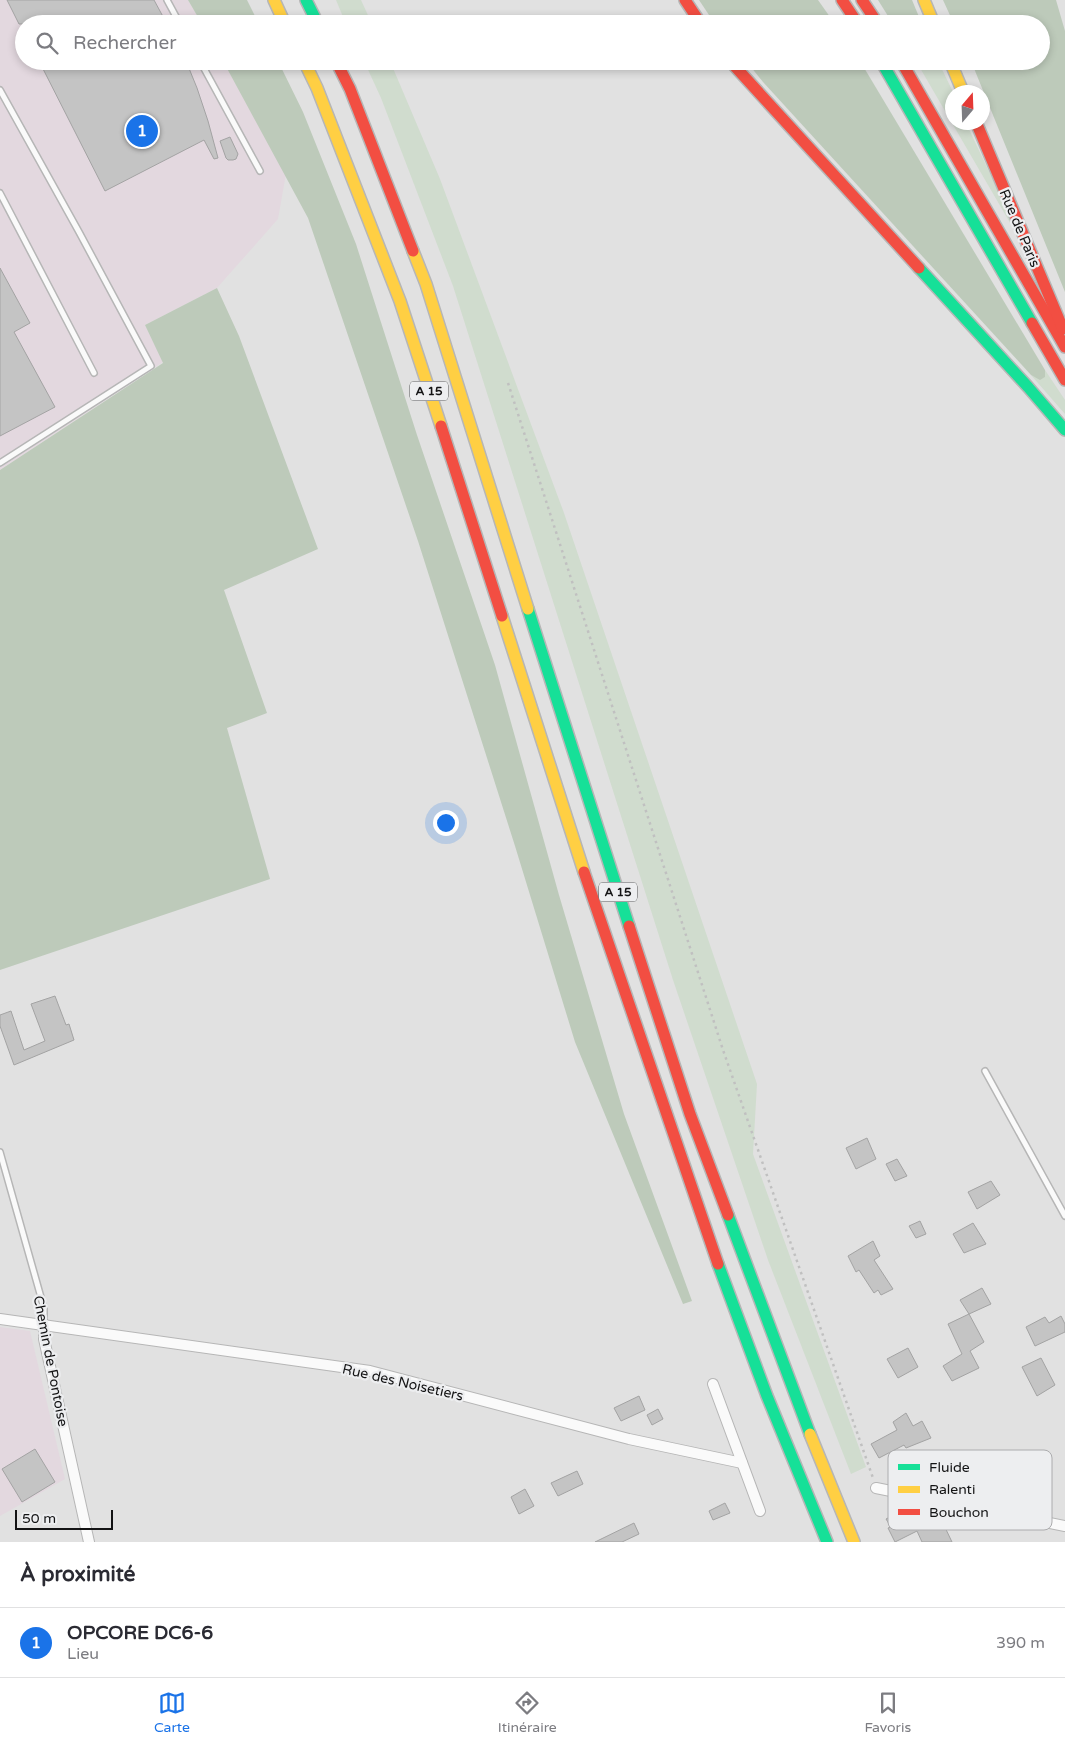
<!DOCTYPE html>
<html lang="fr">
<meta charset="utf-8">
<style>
body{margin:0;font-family:"Varela Round",sans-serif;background:#f2f2f3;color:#2b2b33}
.compass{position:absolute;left:945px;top:85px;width:45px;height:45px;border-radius:50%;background:#fff;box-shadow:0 2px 8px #0003;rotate:19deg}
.scale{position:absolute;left:15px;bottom:12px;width:98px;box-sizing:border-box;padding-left:5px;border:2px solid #131314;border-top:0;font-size:14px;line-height:18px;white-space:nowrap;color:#131314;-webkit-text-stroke:4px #edeef0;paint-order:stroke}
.you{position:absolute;left:445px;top:822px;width:18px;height:18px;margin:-12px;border:4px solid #fff;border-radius:50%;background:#1a73e8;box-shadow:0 0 0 8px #1a73e833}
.badge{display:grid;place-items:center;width:32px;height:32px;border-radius:50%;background:#1a73e8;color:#fff;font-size:16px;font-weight:700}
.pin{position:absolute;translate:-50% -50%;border:2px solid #fff;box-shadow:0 1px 5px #0006}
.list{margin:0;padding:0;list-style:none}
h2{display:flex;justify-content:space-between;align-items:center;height:65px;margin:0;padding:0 20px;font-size:21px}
h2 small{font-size:16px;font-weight:400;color:#7c7c81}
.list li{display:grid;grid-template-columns:32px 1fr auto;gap:15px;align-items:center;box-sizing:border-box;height:70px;padding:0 20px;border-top:1px solid #e1e1e2}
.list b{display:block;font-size:19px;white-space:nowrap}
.list p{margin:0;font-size:16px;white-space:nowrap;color:#7c7c81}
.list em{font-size:16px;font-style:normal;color:#7c7c81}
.icon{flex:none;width:28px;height:28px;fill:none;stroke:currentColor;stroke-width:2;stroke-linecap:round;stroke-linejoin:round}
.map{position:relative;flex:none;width:1065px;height:1542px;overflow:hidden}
.search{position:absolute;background:#fff;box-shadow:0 2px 8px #0003;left:15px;right:15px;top:15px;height:55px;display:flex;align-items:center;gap:12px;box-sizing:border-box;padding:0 18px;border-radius:28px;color:#7c7c81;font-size:19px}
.sheet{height:135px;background:#fff}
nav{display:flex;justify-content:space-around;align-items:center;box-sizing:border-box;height:70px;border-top:1px solid #e1e1e2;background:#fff;font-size:14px;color:#7c7c81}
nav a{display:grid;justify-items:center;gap:2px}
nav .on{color:#1a73e8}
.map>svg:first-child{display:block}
.industrial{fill:#e3d8df}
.green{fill:#d0dcce}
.forest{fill:#bdcaba}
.building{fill:#c4c4c4;stroke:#a3a3a3}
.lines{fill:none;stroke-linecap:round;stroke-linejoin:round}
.lane-casing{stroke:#b6b6b6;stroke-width:8}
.street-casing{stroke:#b6b6b6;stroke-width:12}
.fast-casing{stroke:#b6b6b6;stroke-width:14}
.slow-casing{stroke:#b6b6b6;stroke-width:14}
.jam-casing{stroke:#b6b6b6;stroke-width:14}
.path{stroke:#c0c0c0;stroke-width:2.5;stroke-dasharray:2.5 4;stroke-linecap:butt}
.lane{stroke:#fafafa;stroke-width:5}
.street{stroke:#fafafa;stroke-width:10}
.fast{stroke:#16e098;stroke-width:11}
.slow{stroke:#ffcf43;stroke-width:11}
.jam{stroke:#f24e42;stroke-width:11}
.labels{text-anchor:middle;stroke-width:4.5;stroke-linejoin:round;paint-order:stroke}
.shield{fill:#edeef0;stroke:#545556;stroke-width:1}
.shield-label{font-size:12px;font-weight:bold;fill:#131314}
.street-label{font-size:14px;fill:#131314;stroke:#edeef0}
.key{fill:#edeef0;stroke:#acacae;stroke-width:1}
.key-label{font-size:14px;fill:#131314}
</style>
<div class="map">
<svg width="1065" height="1542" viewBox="0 0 1065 1542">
<rect width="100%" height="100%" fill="#e1e1e1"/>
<g class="industrial">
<polygon points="0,0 188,0 202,24 24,24 24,61 223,61 286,174 278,219 217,288 145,325 163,362 0,470"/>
<polygon points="0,1327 30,1331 65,1479 0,1516"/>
</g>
<g class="green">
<polygon points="336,0 361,0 372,24 346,24"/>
<polygon points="364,61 390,61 440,179 564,513 757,1084 753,1154 866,1467 851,1474 768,1260 673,980 453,286 381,98"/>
<polygon points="916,61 938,61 953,92 952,122 966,123 1004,203 1013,228"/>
<polygon points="1045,370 1065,400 1065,414 1031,375 1040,379 1045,377"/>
</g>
<g class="forest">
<polygon points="188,0 247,0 259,24 202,24"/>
<polygon points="699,0 818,0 835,24 715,24"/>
<polygon points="878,0 912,0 922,24 893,24"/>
<polygon points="943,0 1056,0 1065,31 1065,292 971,61 1041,61 1041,24 954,24"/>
<polygon points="223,61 278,61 303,112 356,244 417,435 495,665 559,895 624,1114 692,1301 683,1304 575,1042 515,846 418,541 308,218"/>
<polygon points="746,61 860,61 1045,370 1045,377 1040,380 1031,375 763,82"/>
<polygon points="217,288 239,336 318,549 224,590 267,713 227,728 270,879 0,970 0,470 163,363 145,325"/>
</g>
<g class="building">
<polygon points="7,0 154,0 167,24 19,24"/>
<polygon points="39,61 186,61 197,88 208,121 218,158 214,159 204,140 105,191"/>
<polygon points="230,137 238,154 236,159 233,160 228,160 226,158 220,141"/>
<polygon points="0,268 30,323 14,332 55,407 0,436"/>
<polygon points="55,996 66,1025 69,1024 74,1040 14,1065 0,1026 0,1015 11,1011 24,1050 45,1041 31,1004"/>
<polygon points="867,1138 876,1159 856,1169 846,1148"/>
<polygon points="897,1159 907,1176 895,1181 886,1164"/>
<polygon points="991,1181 1000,1195 977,1209 968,1192"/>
<polygon points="920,1221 926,1234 916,1238 909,1226"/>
<polygon points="973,1223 986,1244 964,1253 953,1234"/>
<polygon points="873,1241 880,1256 874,1260 893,1289 881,1295 878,1290 874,1293 859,1270 856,1272 848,1256"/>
<polygon points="982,1288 991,1304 969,1314 960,1300"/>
<polygon points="969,1314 984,1342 970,1351 979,1368 952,1381 943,1366 962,1354 948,1324"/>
<polygon points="1061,1316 1065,1324 1065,1332 1035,1346 1026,1327 1045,1317 1049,1323"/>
<polygon points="908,1348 918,1367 898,1378 887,1359"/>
<polygon points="1041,1358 1055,1385 1037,1396 1022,1367"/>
<polygon points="639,1396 645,1410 621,1421 614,1408"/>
<polygon points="658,1409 663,1419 652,1425 647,1415"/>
<polygon points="906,1413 913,1426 922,1421 931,1438 906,1448 904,1445 879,1458 871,1444 897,1430 893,1422"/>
<polygon points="35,1449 55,1482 22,1502 2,1469"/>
<polygon points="577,1471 583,1484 558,1496 551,1483"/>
<polygon points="525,1489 534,1506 519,1514 511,1497"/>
<polygon points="725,1503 730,1513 713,1520 709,1511"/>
<polygon points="907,1508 918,1530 941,1519 952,1542 922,1542 917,1531 895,1542 888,1528 891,1527 886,1519"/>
<polygon points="634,1523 639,1534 622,1542 595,1542"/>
</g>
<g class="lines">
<g class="lane-casing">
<g id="lane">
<polyline points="167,0 180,24"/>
<polyline points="200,61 260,171"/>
<polyline points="0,90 79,232 151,366 0,463"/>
<polyline points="0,193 94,373"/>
<polyline points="985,1071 1065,1216"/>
<polyline points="0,1152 44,1308 44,1324"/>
</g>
</g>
<g class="street-casing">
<g id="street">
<polyline points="0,1319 370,1371 629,1439 742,1463"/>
<polyline points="44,1324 44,1339 89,1542"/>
<polyline points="713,1384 760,1511"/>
<polyline points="876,1488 1065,1526"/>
</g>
</g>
<g class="fast-casing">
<g id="fast">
<polyline points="306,0 318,24"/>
<polyline points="881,61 1032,323"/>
<polyline points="919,268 1028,387 1065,430"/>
<polyline points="528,609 629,926"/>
<polyline points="728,1215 810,1434"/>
<polyline points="718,1264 767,1396 827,1542"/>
</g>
</g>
<g class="slow-casing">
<g id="slow">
<polyline points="274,0 285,24"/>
<polyline points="924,0 934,24"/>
<polyline points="304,61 317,88 400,301 441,426"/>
<polyline points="950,61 963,92"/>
<polyline points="413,251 426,284 528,609"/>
<polyline points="502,616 584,872"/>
<polyline points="810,1434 854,1542"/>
</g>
</g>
<g class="jam-casing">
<g id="jam">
<polyline points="685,0 701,24"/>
<polyline points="842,0 858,24"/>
<polyline points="862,0 878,24"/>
<polyline points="336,61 350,89 413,251"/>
<polyline points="730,61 919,268"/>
<polyline points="901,61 1065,347"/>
<polyline points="976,122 1063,329"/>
<polyline points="1032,323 1065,380"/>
<polyline points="441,426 502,616"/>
<polyline points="584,872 718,1264"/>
<polyline points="629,926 690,1114 728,1215"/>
</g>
</g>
<polyline class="path" points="508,383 723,1050 873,1478"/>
<use href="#lane" class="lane"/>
<use href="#street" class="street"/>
<use href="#fast" class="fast"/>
<use href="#slow" class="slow"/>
<use href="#jam" class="jam"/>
</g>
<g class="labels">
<g class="shield">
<rect x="410" y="381.5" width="38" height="19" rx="4"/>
<rect x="599" y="882.5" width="38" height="19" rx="4"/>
</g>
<g class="shield-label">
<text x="429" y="395">A 15</text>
<text x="618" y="896">A 15</text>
</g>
<g class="street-label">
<text transform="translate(1020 228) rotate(67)" y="5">Rue de Paris</text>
<text transform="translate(51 1361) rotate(79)" y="5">Chemin de Pontoise</text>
<text transform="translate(403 1382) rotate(13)" y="5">Rue des Noisetiers</text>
</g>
</g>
<rect x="888" y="1450" width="164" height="80" rx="8" class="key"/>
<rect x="898" y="1464" width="22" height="6" fill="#16e098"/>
<rect x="898" y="1486" width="22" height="7" fill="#ffcf43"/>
<rect x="898" y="1509" width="22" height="6" fill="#f24e42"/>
<g class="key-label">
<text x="929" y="1472">Fluide</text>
<text x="929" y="1494">Ralenti</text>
<text x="929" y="1517">Bouchon</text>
</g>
</svg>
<svg class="compass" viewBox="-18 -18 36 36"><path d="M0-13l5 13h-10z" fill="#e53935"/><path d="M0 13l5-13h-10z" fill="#7c7c81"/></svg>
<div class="scale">50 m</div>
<div class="you"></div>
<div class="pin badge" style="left:142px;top:131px">1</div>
<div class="search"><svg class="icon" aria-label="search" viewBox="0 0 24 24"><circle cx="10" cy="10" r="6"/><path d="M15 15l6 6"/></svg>Rechercher</div>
</div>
<section class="sheet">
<h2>À proximité<small></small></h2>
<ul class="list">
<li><span class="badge">1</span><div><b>OPCORE DC6-6</b><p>Lieu</p></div><em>390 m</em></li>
</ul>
</section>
<nav>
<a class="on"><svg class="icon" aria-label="map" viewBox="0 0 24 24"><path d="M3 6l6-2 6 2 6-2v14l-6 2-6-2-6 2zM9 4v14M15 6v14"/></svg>Carte</a>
<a><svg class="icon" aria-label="directions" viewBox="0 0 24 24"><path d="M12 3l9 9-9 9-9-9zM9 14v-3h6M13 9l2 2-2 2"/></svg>Itinéraire</a>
<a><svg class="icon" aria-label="saved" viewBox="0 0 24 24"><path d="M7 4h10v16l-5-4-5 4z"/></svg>Favoris</a>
</nav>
